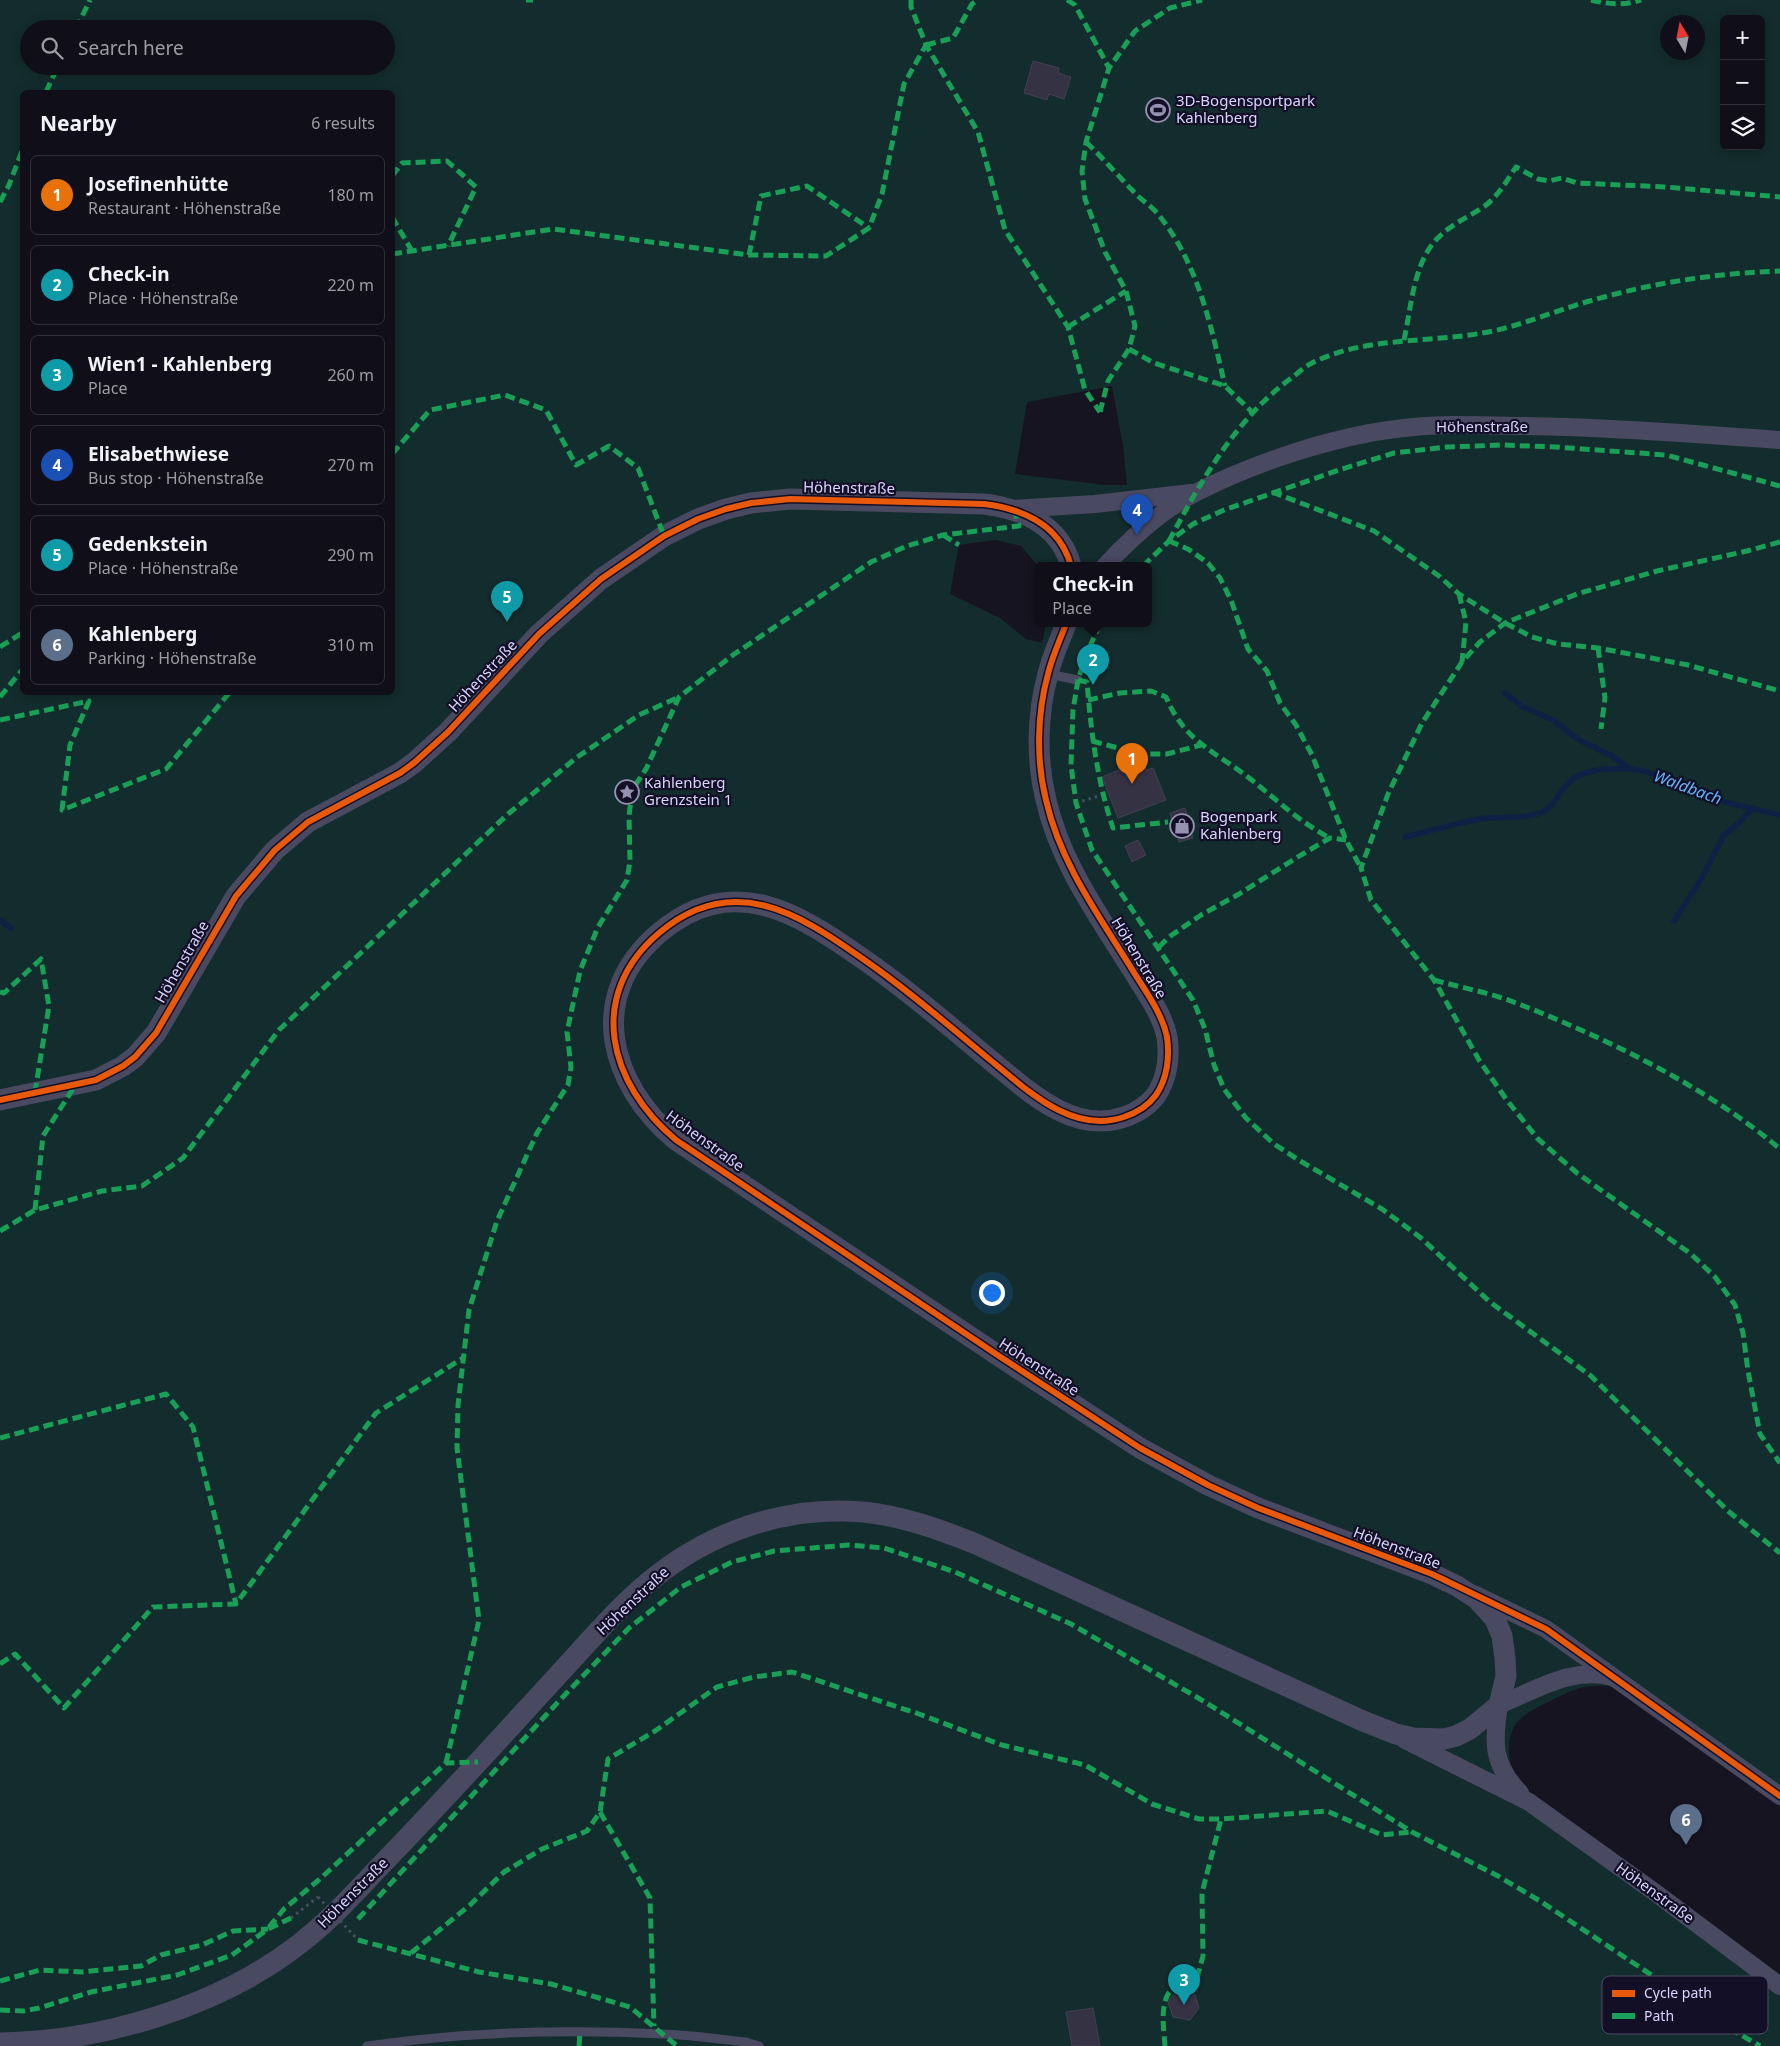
<!DOCTYPE html>
<meta charset="utf-8">
<style>
body{margin:0;font-family:"Noto Sans",sans-serif;background:#191822;color:#f1f3f6}
.controls{position:absolute;right:15px;top:15px;display:grid;overflow:hidden;border-radius:8px;box-shadow:0 2px 12px #0003}
.controls button{width:45px;height:45px;display:grid;place-items:center;padding:0;border:0;border-bottom:1px solid #302f38;background:#100f19;color:#f1f3f6;font:25px sans-serif}
.compass{position:absolute;left:1660px;top:15px;width:45px;height:45px;border-radius:50%;background:#100f19;box-shadow:0 2px 12px #0003;rotate:350deg}
.you{position:absolute;left:991px;top:1292px;width:18px;height:18px;margin:-12px;border:4px solid #fff;border-radius:50%;background:#1a73e8;box-shadow:0 0 0 8px #1a73e833}
.badge{display:grid;place-items:center;width:32px;height:32px;border-radius:50%;background:#9591b1;color:#fff;font-size:16px;font-weight:700}
.pin{position:absolute;translate:-50% -41px;filter:drop-shadow(0 1px 2px #0008)}
.pin::after{content:'';position:absolute;top:26px;width:18px;height:15px;background:inherit;clip-path:polygon(0 0,100% 0,50% 100%)}
.popup{position:absolute;left:1034px;top:562px;width:118px;height:65px;box-sizing:border-box;display:grid;place-content:center;border-radius:8px;background:#100f19;filter:drop-shadow(0 1px 4px #0005);font-size:16px;white-space:nowrap;color:#9c9ca2}
.popup b{font-size:19px;color:#f1f3f6}
.popup::after{content:'';position:absolute;left:50%;top:100%;margin-left:-10px;border:10px solid transparent;border-top-color:#100f19}
.list{margin:0;padding:0;list-style:none}
h2{display:flex;justify-content:space-between;align-items:center;height:65px;margin:0;padding:0 20px;font-size:21px}
h2 small{font-size:16px;font-weight:400;color:#9c9ca2}
.list li{display:grid;grid-template-columns:32px 1fr auto;gap:15px;align-items:center;box-sizing:border-box;height:80px;margin:0 10px 10px;padding:0 10px;border:1px solid #302f38;border-radius:8px}
.list b{display:block;font-size:19px;white-space:nowrap}
.list p{margin:0;font-size:16px;white-space:nowrap;color:#9c9ca2}
.list em{font-size:16px;font-style:normal;color:#9c9ca2}
.icon{flex:none;width:28px;height:28px;fill:none;stroke:currentColor;stroke-width:2;stroke-linecap:round;stroke-linejoin:round}
.map{position:relative;flex:none;width:1780px;height:2046px;overflow:hidden}
.search{position:absolute;background:#100f19;box-shadow:0 2px 12px #0003;left:20px;top:20px;width:375px;height:55px;display:flex;align-items:center;gap:12px;box-sizing:border-box;padding:0 18px;border-radius:28px;color:#9c9ca2;font-size:19px}
.panel{position:absolute;background:#100f19;box-shadow:0 2px 12px #0003;left:20px;top:90px;width:375px;height:605px;border-radius:8px}
.map>svg:first-child{display:block}
.green{fill:#132c2d;fill-rule:evenodd}
.lines{fill:none;stroke-linecap:round;stroke-linejoin:round}
.stream{stroke:#0d2144;stroke-width:5.5}
.building{fill:#343243;stroke:#433f54}
.path{stroke:#44505f;stroke-width:3;stroke-dasharray:2.5 4;stroke-linecap:butt}
.service{stroke:#4a4962;stroke-width:9}
.minor{stroke:#4a4962;stroke-width:18}
.tertiary{stroke:#4a4962;stroke-width:21}
.path-bridge{stroke:#44505f;stroke-width:3;stroke-dasharray:2.5 4;stroke-linecap:butt}
.quiet{stroke:#1a9f57;stroke-width:5;stroke-dasharray:10 5;stroke-linecap:butt}
.cycleway-casing{stroke:#130f26;stroke-width:9}
.cycleway{stroke:#e8590c;stroke-width:6}
.labels{text-anchor:middle;stroke-width:4.5;stroke-linejoin:round;paint-order:stroke}
.poi-label{font-size:15px;fill:#d9d4ff;stroke:#130f26;text-anchor:start}
.street-label{font-size:15px;fill:#d9d4ff;stroke:#130f26}
.water-label{font-size:16px;font-style:italic;fill:#62b6ff;stroke:#130f26}
.key{fill:#130f26;stroke:#4e4a67;stroke-width:1}
.key-label{font-size:14px;fill:#d9d4ff}
</style>
<div class="map">
<svg width="1780" height="2046" viewBox="0 0 1780 2046">
<rect width="100%" height="100%" fill="#161421"/>
<path class="green" d="M 0,0 L 1780,0 L 1780,1802 L 1623,1689 C 1591,1682 1578,1687 1550,1701 C 1540,1706 1529,1711 1520,1719 C 1506,1732 1506,1760 1516,1776 C 1519,1782 1525,1788 1529,1794 L 1780,1981 L 1780,2046 L 0,2046 ZM 1724,19 L 1761,19 L 1761,146 L 1724,146 ZM 1668,22 L 1698,22 L 1698,52 L 1668,52 ZM 29,29 L 386,29 L 386,66 L 29,66 ZM 22,92 L 392,92 L 392,692 L 22,692 ZM 1112,386 L 1123,446 L 1127,485 L 1105,485 L 1015,474 L 1027,402 ZM 995,540 L 1021,546 L 1038,566 L 1148,566 L 1148,624 L 1046,624 L 1042,643 L 1026,639 L 1000,618 L 950,594 L 959,545 Z"/>
<g class="lines">
<g class="stream">
<polyline points="1505,693 1521,706 1553,720 1579,740 1614,757 1630,769"/>
<path d="M 1405,837 C 1429,831 1454,824 1479,819 C 1498,816 1526,820 1542,812 C 1552,808 1556,798 1562,790 C 1577,769 1604,768 1628,769 C 1653,769 1675,786 1699,794 C 1725,804 1753,808 1780,815"/>
<polyline points="0,920 11,928"/>
<polyline points="1674,921 1702,878 1724,835 1740,822 1753,808"/>
</g>
</g>
<g class="building">
<polygon points="1033,61 1059,68 1058,73 1071,77 1064,99 1049,94 1047,100 1024,93"/>
<polygon points="1143,760 1146,770 1153,768 1166,800 1118,818 1102,777"/>
<polygon points="1185,808 1193,838 1179,842 1170,813"/>
<polygon points="1138,840 1146,855 1132,862 1125,846"/>
<polygon points="1178,1989 1194,1992 1199,2008 1190,2020 1173,2017 1168,2002"/>
<polygon points="1093,2008 1100,2046 1072,2046 1066,2012"/>
</g>
<g class="lines">
<g class="path">
<polyline points="1076,803 1102,795"/>
<polyline points="291,1918 318,1897"/>
</g>
<g class="service">
<polyline points="1048,674 1078,680"/>
<path d="M 367,2046 C 464,2032 565,2029 663,2034 C 691,2035 719,2039 746,2042 L 759,2046"/>
</g>
<g class="minor">
<polyline points="1014,509 1095,504 1191,493"/>
<path d="M 1105,566 C 1130,539 1162,510 1195,493 C 1254,463 1331,437 1396,429 C 1436,423 1479,425 1520,426 C 1607,427 1693,434 1780,440"/>
<polyline points="1474,1594 1546,1629 1780,1796"/>
<polyline points="1405,1740 1529,1802 1653,1891 1780,1986"/>
<path d="M 1520,1793 C 1492,1764 1493,1743 1499,1705 C 1536,1690 1572,1666 1613,1677"/>
</g>
<g class="tertiary">
<path d="M 0,1100 L 96,1080 L 123,1066 L 135,1057 L 156,1033 L 236,896 L 275,850 L 308,822 L 400,773 L 415,762 L 448,732 L 539,634 L 601,579 L 664,536 L 698,519 L 726,509 L 751,503 L 790,499 L 984,504 C 1023,509 1060,525 1071,566"/>
<path d="M 0,2043 C 100,2042 218,2007 298,1945 C 331,1920 358,1889 387,1859 C 445,1799 502,1736 559,1674 C 588,1643 617,1608 650,1581 C 709,1532 786,1505 863,1512 C 902,1516 939,1529 976,1544 L 1363,1721 L 1396,1734 L 1413,1738 L 1444,1739 L 1456,1736 L 1470,1729 L 1499,1705 L 1506,1676 L 1505,1658 L 1502,1636 L 1495,1619 L 1477,1599 L 1457,1586 L 1432,1574 L 1258,1508 L 1208,1485 L 1140,1448 L 1002,1358 L 676,1140 C 609,1084 585,996 659,933 C 732,871 798,913 863,959 C 908,990 948,1025 989,1059 C 1026,1089 1072,1135 1124,1117 C 1136,1113 1148,1106 1156,1095 C 1167,1079 1170,1057 1167,1037 C 1162,1012 1143,988 1130,966 C 1097,913 1060,862 1046,800 C 1036,760 1037,714 1048,674 C 1052,657 1060,640 1066,624"/>
</g>
<polyline class="path-bridge" points="318,1897 358,1940"/>
<g class="quiet">
<polyline points="526,0 533,0"/>
<polyline points="911,0 911,7 926,45 978,132 1005,230 1068,327 1085,390 1100,412"/>
<polyline points="1067,0 1075,5 1109,68"/>
<path d="M 1591,0 C 1608,4 1624,6 1641,0"/>
<polyline points="76,29 90,0"/>
<polyline points="926,45 953,38 972,4 978,0"/>
<polyline points="46,92 58,66"/>
<path d="M 1086,142 C 1104,159 1120,178 1137,195 C 1143,201 1151,206 1157,213 C 1198,262 1211,326 1225,386"/>
<polyline points="392,176 402,163 447,161 476,187 448,246"/>
<polyline points="0,202 9,185 22,151"/>
<polyline points="392,217 412,251"/>
<polyline points="392,254 553,229 749,255 826,256 869,228 882,194 904,84 926,45"/>
<polyline points="749,255 761,196 807,186 869,228"/>
<polyline points="1068,327 1126,291"/>
<path d="M 1404,340 C 1411,309 1413,266 1435,241 C 1448,226 1465,219 1482,208 C 1497,198 1506,182 1516,167 L 1538,179 L 1549,181 L 1562,178 L 1577,183 L 1666,187 L 1780,197"/>
<polyline points="1129,349 1154,363 1225,386 1252,412"/>
<polyline points="1100,412 1108,381 1129,349 1135,326 1126,291 1105,252 1085,199 1082,171 1086,142 1109,68 1135,31 1170,8 1202,0"/>
<polyline points="392,454 430,410 505,395 546,410 576,465 609,446 638,468 664,536"/>
<polyline points="1272,492 1374,531 1439,576 1459,594 1505,623 1532,637 1558,644 1598,648 1688,665 1780,691"/>
<polyline points="943,535 959,545"/>
<path d="M 1169,541 C 1201,481 1235,420 1290,379 C 1297,374 1304,367 1312,363 C 1368,335 1432,344 1493,331 C 1529,323 1562,308 1597,299 C 1657,282 1719,273 1780,271"/>
<polyline points="1169,541 1188,549 1208,563 1220,578 1231,600 1248,649 1267,671 1280,703 1296,725 1312,755 1346,840 1361,868"/>
<polyline points="1780,542 1747,551 1657,571 1577,594 1505,623 1480,642 1462,662 1422,723 1388,794 1361,868 1371,900 1434,980 1479,1060 1506,1099 1538,1139 1577,1173 1691,1254 1715,1277 1735,1305 1743,1333 1748,1371 1760,1434 1780,1463"/>
<polyline points="1143,566 1169,541 1193,524 1224,510 1342,469 1394,453 1447,447 1502,445 1556,447 1666,455 1780,486"/>
<polyline points="1459,594 1466,622 1462,662"/>
<polyline points="1100,624 1086,655 1078,680 1073,710 1071,765 1076,803 1092,850 1193,1000 1205,1029 1214,1065 1224,1089 1246,1118 1274,1144 1297,1159 1382,1209 1421,1238 1490,1302 1591,1376 1728,1511 1780,1553"/>
<polyline points="0,647 22,633"/>
<polyline points="1598,648 1605,698 1601,729"/>
<path d="M 1078,680 L 1087,682 C 1091,732 1097,780 1113,828 L 1168,822"/>
<polyline points="0,697 22,670"/>
<path d="M 1088,700 L 1120,693 L 1151,691 L 1166,697 C 1185,743 1217,752 1253,781 C 1278,801 1301,823 1330,838"/>
<polyline points="0,720 89,701 70,745 62,810 166,769 230,692"/>
<polyline points="1092,741 1140,754 1167,754 1201,745"/>
<polyline points="1159,947 1169,937 1201,915 1239,894 1301,855 1330,838 1346,840"/>
<path d="M 1434,980 C 1459,987 1486,992 1511,1001 C 1602,1036 1706,1086 1780,1149"/>
<polyline points="0,992 4,993 41,959 49,1006 35,1092"/>
<polyline points="35,1210 43,1136 76,1084"/>
<polyline points="0,1231 35,1210 102,1191 142,1186 183,1158 279,1030 508,814 576,758 639,715 679,697"/>
<polyline points="0,1438 166,1394 193,1427 236,1604"/>
<polyline points="0,1664 15,1654 64,1708 153,1607 236,1604 376,1413 463,1358"/>
<polyline points="446,1763 479,1620 457,1448 458,1405 469,1310 497,1221 537,1133 568,1085 571,1067 567,1032 580,971 598,927 627,880 630,861 629,816 631,800 636,784 646,769 679,697 733,655 871,562 907,546 943,535 1019,526 1014,509"/>
<polyline points="600,1812 650,1898 654,2026"/>
<polyline points="358,1919 559,1701 629,1628 681,1587 732,1562 774,1551 849,1545 884,1548 955,1572 1071,1624 1200,1699 1412,1832 1498,1876 1540,1901 1656,1978 1700,2011 1760,2046"/>
<polyline points="269,1927 284,1909 321,1878 446,1763 478,1762"/>
<polyline points="358,1940 479,1972 551,1984 630,2007 677,2046"/>
<polyline points="411,1953 470,1905 504,1872 542,1849 587,1831 600,1812 608,1759 655,1731 717,1687 754,1677 792,1672 919,1714 1002,1745 1085,1765 1152,1804 1199,1819 1221,1819 1327,1811 1382,1835 1412,1832"/>
<polyline points="0,1981 40,1970 82,1972 141,1966 161,1955 202,1945 233,1931 268,1929"/>
<polyline points="0,2010 24,2011 39,2008 91,1992 177,1975 232,1955 268,1929 291,1918"/>
<polyline points="579,2046 580,2032"/>
<path d="M 1165,2046 C 1164,2030 1157,1991 1179,1986 C 1184,1985 1190,1985 1195,1985 L 1203,1956 L 1202,1893 L 1221,1819"/>
</g>
<g class="cycleway-casing">
<g id="cycleway">
<path d="M 1066,624 C 1060,640 1052,657 1048,674 C 1037,714 1036,760 1046,800 C 1060,862 1097,913 1130,966 C 1143,988 1162,1012 1167,1037 C 1170,1057 1167,1079 1156,1095 C 1148,1106 1136,1113 1124,1117 C 1072,1135 1026,1089 989,1059 C 948,1025 908,990 863,959 C 798,913 732,871 659,933 C 585,996 609,1084 676,1140 L 1002,1358 L 1140,1448 L 1208,1485 L 1258,1508 L 1432,1574 L 1546,1629 L 1780,1796"/>
<path d="M 0,1100 L 96,1080 L 123,1066 L 135,1057 L 156,1033 L 236,896 L 275,850 L 308,822 L 400,773 L 415,762 L 448,732 L 539,634 L 601,579 L 664,536 L 698,519 L 726,509 L 751,503 L 790,499 L 984,504 C 1023,509 1060,525 1071,566"/>
</g>
</g>
<use href="#cycleway" class="cycleway"/>
</g>
<defs>
<g id="stadium-ring" transform="scale(1.25)"><circle r="9.5" fill="#130f26" stroke="#9591b1" stroke-width="1.5"/><path d="M0-5a6.5 5 0 1 0 0 10a6.5 5 0 1 0 0-10ZM-3.5-1.8h7v3.6h-7Z" fill="#9591b1"/></g>
<g id="sight-ring" transform="scale(1.25)"><circle r="9.5" fill="#130f26" stroke="#9591b1" stroke-width="1.5"/><path d="M0-6L1.8-2.2L6-1.7L2.9 1.2L3.7 5.4L0 3.3L-3.7 5.4L-2.9 1.2L-6-1.7L-1.8-2.2Z" fill="#9591b1"/></g>
<g id="shop-ring" transform="scale(1.25)"><circle r="9.5" fill="#130f26" stroke="#9591b1" stroke-width="1.5"/><path d="M-5-2.5h2.3a2.7 3.5 0 0 1 5.4 0H5L5.5 6h-11ZM-1.5-2.5h3a1.5 2.3 0 0 0-3 0Z" fill="#9591b1"/></g>
</defs>
<g fill-rule="evenodd">
<use href="#stadium-ring" x="1158" y="110"/>
<use href="#sight-ring" x="627" y="792"/>
<use href="#shop-ring" x="1182" y="826"/>
</g>
<g class="labels">
<g class="poi-label">
<text x="1176" y="106">3D-Bogensportpark<tspan x="1176" dy="17">Kahlenberg</tspan></text>
<text x="644" y="788">Kahlenberg<tspan x="644" dy="17">Grenzstein 1</tspan></text>
<text x="1200" y="822">Bogenpark<tspan x="1200" dy="17">Kahlenberg</tspan></text>
</g>
<g class="street-label">
<text x="1482" y="432">Höhenstraße</text>
<text transform="translate(849 488) rotate(1)" y="5">Höhenstraße</text>
<text transform="translate(483 676) rotate(-47)" y="5">Höhenstraße</text>
<text transform="translate(1139 958) rotate(59)" y="5">Höhenstraße</text>
<text transform="translate(182 962) rotate(-60)" y="5">Höhenstraße</text>
<text transform="translate(705 1141) rotate(36)" y="5">Höhenstraße</text>
<text transform="translate(1039 1367) rotate(33)" y="5">Höhenstraße</text>
<text transform="translate(1397 1548) rotate(21)" y="5">Höhenstraße</text>
<text transform="translate(633 1601) rotate(-43)" y="5">Höhenstraße</text>
<text transform="translate(353 1893) rotate(-45)" y="5">Höhenstraße</text>
<text transform="translate(1655 1893) rotate(36)" y="5">Höhenstraße</text>
</g>
<g class="water-label">
<text transform="translate(1688 787) rotate(20)" y="6">Waldbach</text>
</g>
</g>
<rect x="1602" y="1976" width="166" height="58" rx="8" class="key"/>
<rect x="1612" y="1990" width="23" height="7" fill="#e8590c"/>
<rect x="1612" y="2013" width="23" height="6" fill="#1a9f57"/>
<g class="key-label">
<text x="1644" y="1998">Cycle path</text>
<text x="1644" y="2021">Path</text>
</g>
</svg>
<div class="controls">
<button>+</button>
<button>−</button>
<button><svg class="icon" aria-label="layers" viewBox="0 0 24 24"><path d="M12 4l9 5-9 5-9-5zM3 14l9 5 9-5"/></svg></button>
</div>
<svg class="compass" viewBox="-18 -18 36 36"><path d="M0-13l5 13h-10z" fill="#e53935"/><path d="M0 13l5-13h-10z" fill="#9c9ca2"/></svg>
<div class="you"></div>
<div class="pin badge" style="left:1132px;top:784px;background:#e8710a">1</div>
<div class="pin badge" style="left:1093px;top:685px;background:#0f9aa8">2</div>
<div class="popup"><b>Check-in</b>Place</div>
<div class="pin badge" style="left:1184px;top:2005px;background:#0f9aa8">3</div>
<div class="pin badge" style="left:1137px;top:535px;background:#1a4fb4">4</div>
<div class="pin badge" style="left:507px;top:622px;background:#0f9aa8">5</div>
<div class="pin badge" style="left:1686px;top:1845px;background:#5c6f8a">6</div>
<div class="search"><svg class="icon" aria-label="search" viewBox="0 0 24 24"><circle cx="10" cy="10" r="6"/><path d="M15 15l6 6"/></svg>Search here</div>
<section class="panel">
<h2>Nearby<small>6 results</small></h2>
<ul class="list">
<li><span class="badge" style="background:#e8710a">1</span><div><b>Josefinenhütte</b><p>Restaurant · Höhenstraße</p></div><em>180 m</em></li>
<li><span class="badge" style="background:#0f9aa8">2</span><div><b>Check-in</b><p>Place · Höhenstraße</p></div><em>220 m</em></li>
<li><span class="badge" style="background:#0f9aa8">3</span><div><b>Wien1 - Kahlenberg</b><p>Place</p></div><em>260 m</em></li>
<li><span class="badge" style="background:#1a4fb4">4</span><div><b>Elisabethwiese</b><p>Bus stop · Höhenstraße</p></div><em>270 m</em></li>
<li><span class="badge" style="background:#0f9aa8">5</span><div><b>Gedenkstein</b><p>Place · Höhenstraße</p></div><em>290 m</em></li>
<li><span class="badge" style="background:#5c6f8a">6</span><div><b>Kahlenberg</b><p>Parking · Höhenstraße</p></div><em>310 m</em></li>
</ul>
</section>
</div>
